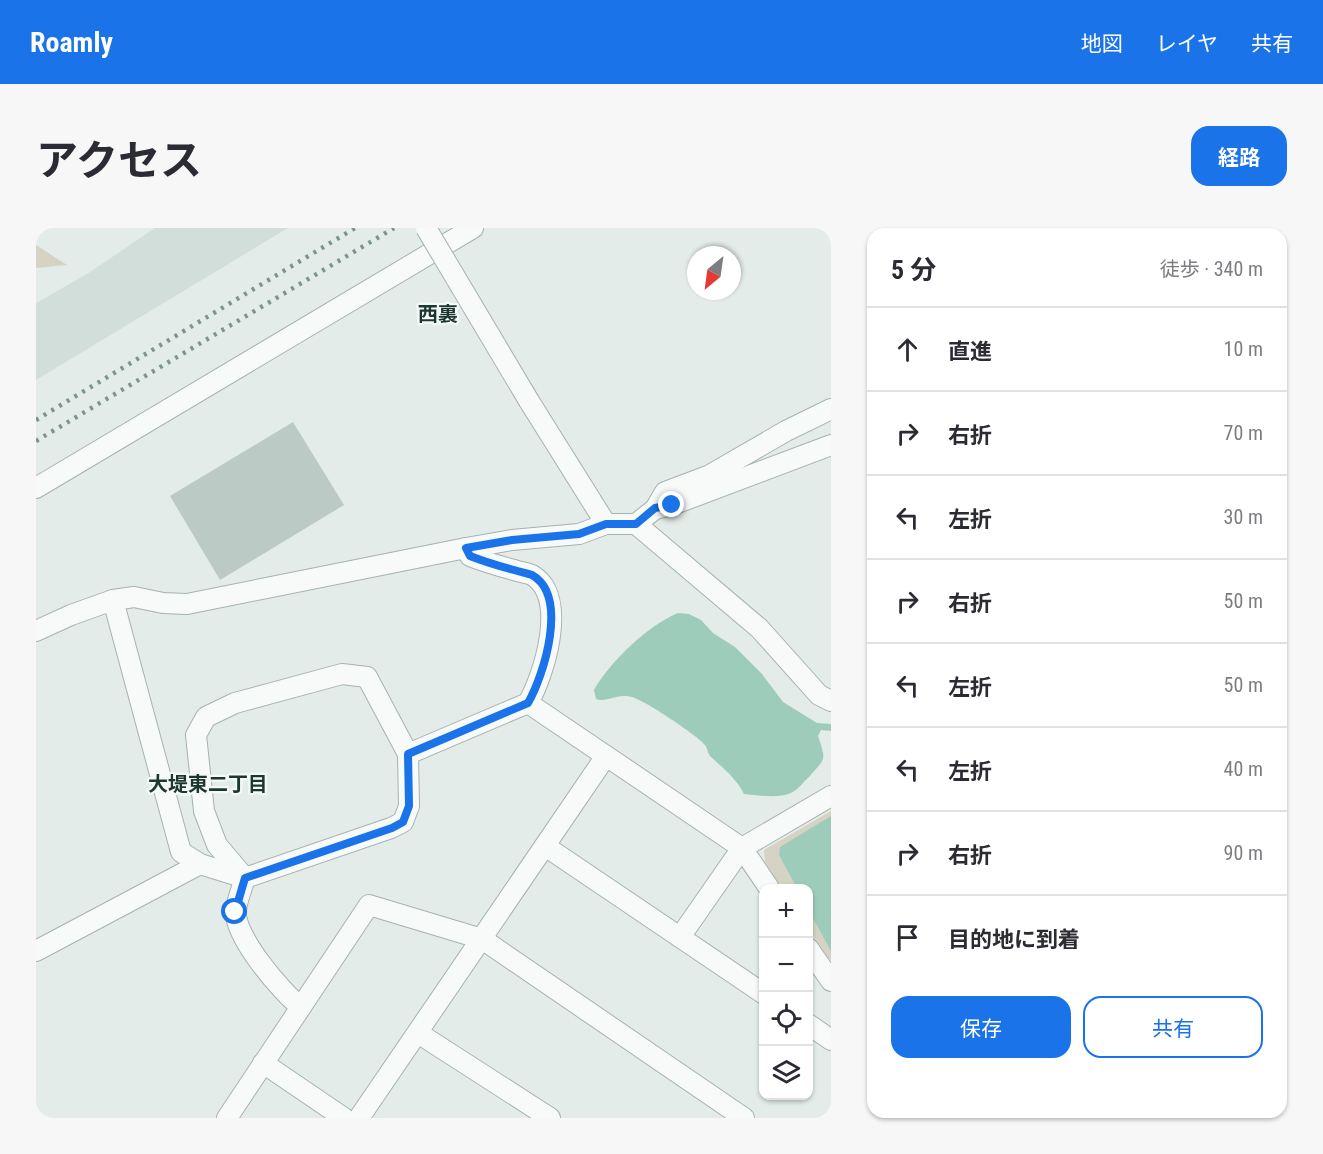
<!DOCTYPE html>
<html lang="ja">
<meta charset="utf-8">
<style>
body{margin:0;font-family:"Roboto Condensed","Noto Sans JP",sans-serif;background:#f7f7f7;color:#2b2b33}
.controls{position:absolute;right:18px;bottom:18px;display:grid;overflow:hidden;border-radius:12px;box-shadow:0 2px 4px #0004}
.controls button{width:54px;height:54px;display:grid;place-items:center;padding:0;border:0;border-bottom:2px solid #e1e1e2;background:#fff;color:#2b2b33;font:30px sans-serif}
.compass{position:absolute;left:651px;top:18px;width:54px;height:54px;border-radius:50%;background:#fff;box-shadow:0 2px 4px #0004;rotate:209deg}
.stop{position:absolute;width:18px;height:18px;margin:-14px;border:4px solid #1a73e8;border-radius:50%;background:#fff}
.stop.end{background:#1a73e8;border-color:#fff;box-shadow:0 2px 6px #0008}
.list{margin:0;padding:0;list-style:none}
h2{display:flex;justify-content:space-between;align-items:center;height:78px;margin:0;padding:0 24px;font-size:26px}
h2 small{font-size:20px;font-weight:400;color:#7c7c81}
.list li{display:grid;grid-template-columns:39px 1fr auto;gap:18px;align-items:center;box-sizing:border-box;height:84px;padding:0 24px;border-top:2px solid #e1e1e2}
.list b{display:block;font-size:22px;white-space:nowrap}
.list em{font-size:20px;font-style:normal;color:#7c7c81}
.actions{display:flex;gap:12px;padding:18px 24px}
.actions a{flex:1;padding:14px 0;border:2px solid #1a73e8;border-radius:18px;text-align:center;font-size:21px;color:#1a73e8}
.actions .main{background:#1a73e8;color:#fff}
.icon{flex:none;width:33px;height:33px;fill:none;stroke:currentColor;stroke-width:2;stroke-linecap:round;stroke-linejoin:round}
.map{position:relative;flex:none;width:795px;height:890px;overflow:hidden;border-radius:18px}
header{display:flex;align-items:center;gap:36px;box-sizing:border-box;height:84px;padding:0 30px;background:#1a73e8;color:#fff}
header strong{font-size:28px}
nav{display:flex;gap:33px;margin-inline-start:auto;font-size:21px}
.intro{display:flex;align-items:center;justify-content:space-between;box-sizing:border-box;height:144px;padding:0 36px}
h1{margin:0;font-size:42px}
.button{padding:15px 27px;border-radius:18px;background:#1a73e8;color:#fff;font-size:21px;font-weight:700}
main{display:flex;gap:36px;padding:0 36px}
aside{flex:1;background:#fff;border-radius:18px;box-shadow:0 2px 4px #0004}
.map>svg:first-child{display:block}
.built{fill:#d2deda}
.green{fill:#d6d3c5}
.water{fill:#9eccba}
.building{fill:#bbcac5}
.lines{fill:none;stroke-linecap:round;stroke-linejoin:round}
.minor-casing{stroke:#a5b3af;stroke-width:22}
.minor{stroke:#f7faf9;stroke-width:20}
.rail{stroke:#7c968f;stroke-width:4.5;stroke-dasharray:3 6;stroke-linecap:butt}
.minor-bridge-casing{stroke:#a5b3af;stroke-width:22;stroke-linecap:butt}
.minor-bridge{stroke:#f7faf9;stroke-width:20}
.route{stroke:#1a73e8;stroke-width:8}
.labels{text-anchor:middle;stroke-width:4.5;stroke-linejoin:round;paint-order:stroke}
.neighbourhood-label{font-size:20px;font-weight:bold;fill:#1d3630;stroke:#f4f9f7}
</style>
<header>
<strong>Roamly</strong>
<nav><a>地図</a><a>レイヤ</a><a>共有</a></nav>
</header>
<div class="intro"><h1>アクセス</h1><a class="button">経路</a></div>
<main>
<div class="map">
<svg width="795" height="890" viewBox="0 0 795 890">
<rect width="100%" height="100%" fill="#e4ece9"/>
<polygon class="built" points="119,0 252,0 0,152 0,75 51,46"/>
<g class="green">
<polygon points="0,17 31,37 0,40"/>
<polygon points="795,583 795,732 790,729 773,701 772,660 746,660 729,634 728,622"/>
</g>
<g class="water">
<path d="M 642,385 L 653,386 L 665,392 L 677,405 L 699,419 L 726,446 L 747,474 L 781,495 L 795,496 L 795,503 L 785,502 L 782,508 C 791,534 789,530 773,549 C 767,554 763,561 755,565 C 742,571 722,567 708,566 C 700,550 688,541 675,529 C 671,525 672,521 669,517 C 661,507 608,472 596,469 C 581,465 571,475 560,471 L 558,462 C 573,435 612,397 642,385 Z"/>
<polygon points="795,588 795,723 773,683 772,660 761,660 743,627 744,619"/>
</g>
<polygon class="building" points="257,194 308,277 184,352 134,268"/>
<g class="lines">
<g class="minor-casing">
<g id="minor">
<polyline points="493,173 570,296"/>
<polyline points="0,260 437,0"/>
<polyline points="619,281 636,277 795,217"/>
<polyline points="600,296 723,400 783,467 795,473"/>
<path d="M 77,372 L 145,624 L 164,636 L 209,650 C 206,660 201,672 200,682 C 197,707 245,764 265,779"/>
<polyline points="0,403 35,387 77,372 98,369 127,375 151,376 430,320 476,312 543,306 570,296 600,296 619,281 629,264 674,247 750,203 795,181"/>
<polyline points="492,475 706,620 733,660"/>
<path d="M 372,526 L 331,449 L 306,446 L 199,475 L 170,489 L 160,507 L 168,583 L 181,617 L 209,650 L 355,600 L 367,594 L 373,578 L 372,526 L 492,475 C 508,447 533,369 496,347 C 491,345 484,344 478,342 C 463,338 449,334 434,328 L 430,320"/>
<polyline points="509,618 728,766"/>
<polyline points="644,709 706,620 795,568"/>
<polyline points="772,720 795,753"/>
<polyline points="0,723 164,636"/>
<polyline points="772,796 795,812"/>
<polyline points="382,805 514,890"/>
<polyline points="227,835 308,890"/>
<polyline points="191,890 333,677 446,711 708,890"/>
<polyline points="323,890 570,528"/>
</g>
</g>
<use href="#minor" class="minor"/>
<g class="rail">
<polyline points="0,192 319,0"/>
<polyline points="0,213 358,0"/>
</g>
<g class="minor-bridge-casing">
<polyline id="minor-bridge" points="390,0 493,173"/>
</g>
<use href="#minor-bridge" class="minor-bridge"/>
</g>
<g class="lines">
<path class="route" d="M 199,684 L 209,650 L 356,600 L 367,594 L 373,578 L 372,526 L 492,475 C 508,447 533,368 496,347 C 491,345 484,344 478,342 C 463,338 449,334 434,328 L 430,320 L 476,312 L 543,306 L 570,296 L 600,296 L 619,280 L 636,277"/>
</g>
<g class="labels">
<g class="neighbourhood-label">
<text x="402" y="93">西裏</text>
<text x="172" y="563">大堤東二丁目</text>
</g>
</g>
</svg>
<div class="controls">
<button>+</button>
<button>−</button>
<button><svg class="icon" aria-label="locate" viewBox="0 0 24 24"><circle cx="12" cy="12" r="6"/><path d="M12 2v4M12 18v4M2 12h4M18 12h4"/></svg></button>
<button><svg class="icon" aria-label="layers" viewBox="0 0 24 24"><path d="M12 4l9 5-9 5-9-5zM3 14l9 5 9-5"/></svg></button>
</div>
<svg class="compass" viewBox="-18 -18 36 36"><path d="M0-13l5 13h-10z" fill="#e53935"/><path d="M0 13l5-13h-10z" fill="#7c7c81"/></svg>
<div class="stop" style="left:199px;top:684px"></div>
<div class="stop end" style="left:636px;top:277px"></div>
</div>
<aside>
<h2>5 分<small>徒歩 · 340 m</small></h2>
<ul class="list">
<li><svg class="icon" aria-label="ahead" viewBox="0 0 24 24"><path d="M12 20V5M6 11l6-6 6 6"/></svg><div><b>直進</b></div><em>10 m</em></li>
<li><svg class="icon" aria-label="right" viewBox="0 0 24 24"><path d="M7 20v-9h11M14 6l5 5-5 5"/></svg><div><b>右折</b></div><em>70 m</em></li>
<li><svg class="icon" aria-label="left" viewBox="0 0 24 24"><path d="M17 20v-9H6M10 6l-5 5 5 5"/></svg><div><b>左折</b></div><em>30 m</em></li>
<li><svg class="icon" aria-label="right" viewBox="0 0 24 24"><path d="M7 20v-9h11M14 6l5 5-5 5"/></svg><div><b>右折</b></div><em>50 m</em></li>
<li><svg class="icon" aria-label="left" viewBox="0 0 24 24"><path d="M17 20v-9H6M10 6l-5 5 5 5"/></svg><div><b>左折</b></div><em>50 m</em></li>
<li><svg class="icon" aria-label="left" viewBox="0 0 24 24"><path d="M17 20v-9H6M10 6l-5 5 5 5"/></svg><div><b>左折</b></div><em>40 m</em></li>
<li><svg class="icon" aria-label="right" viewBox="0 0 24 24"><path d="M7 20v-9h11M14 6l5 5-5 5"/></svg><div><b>右折</b></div><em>90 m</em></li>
<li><svg class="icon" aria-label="arrive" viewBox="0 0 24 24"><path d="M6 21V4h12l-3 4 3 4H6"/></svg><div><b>目的地に到着</b></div></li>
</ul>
<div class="actions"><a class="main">保存</a><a>共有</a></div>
</aside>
</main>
